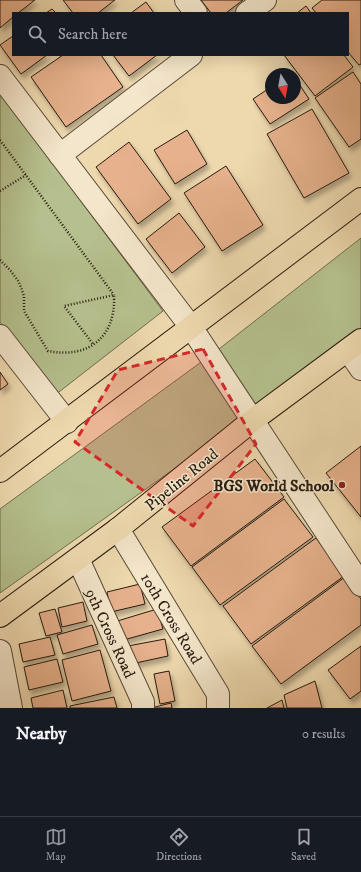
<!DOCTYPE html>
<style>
body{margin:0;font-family:"IM FELL DW Pica",serif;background:#242831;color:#f1f3f6}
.compass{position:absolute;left:265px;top:68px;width:36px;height:36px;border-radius:50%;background:#171b24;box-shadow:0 4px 16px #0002;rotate:169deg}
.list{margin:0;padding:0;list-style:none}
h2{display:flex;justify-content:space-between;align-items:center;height:52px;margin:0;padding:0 16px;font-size:17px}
h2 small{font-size:13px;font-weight:400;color:#9ea1a6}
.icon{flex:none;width:22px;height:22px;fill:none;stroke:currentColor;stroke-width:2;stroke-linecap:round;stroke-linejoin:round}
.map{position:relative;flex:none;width:361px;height:708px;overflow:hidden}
.search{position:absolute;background:#171b24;box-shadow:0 4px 16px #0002;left:12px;right:12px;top:12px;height:44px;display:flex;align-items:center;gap:10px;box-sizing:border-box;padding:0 14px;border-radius:0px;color:#9ea1a6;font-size:15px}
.sheet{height:108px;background:#171b24}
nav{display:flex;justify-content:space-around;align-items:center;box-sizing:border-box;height:56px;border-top:1px solid #363941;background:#171b24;font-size:11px;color:#9ea1a6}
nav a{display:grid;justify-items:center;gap:2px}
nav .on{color:#8c9099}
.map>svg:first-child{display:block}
.green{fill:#b5c08e;stroke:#6e6e4e}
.building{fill:#e6b18c;stroke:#271b0f;filter:url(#shadow)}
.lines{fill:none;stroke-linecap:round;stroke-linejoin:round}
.minor-casing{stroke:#594a37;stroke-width:24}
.major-casing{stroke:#271b0f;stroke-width:24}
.path{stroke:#271b0f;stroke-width:2.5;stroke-dasharray:1 2;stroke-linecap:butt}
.minor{stroke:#f4e6cb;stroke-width:22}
.major{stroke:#eed9af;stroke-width:22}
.marked{fill:#d62828;fill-opacity:0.2;stroke:#d62828;stroke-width:3;stroke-dasharray:8 5;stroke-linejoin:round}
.poi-dot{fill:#8f2418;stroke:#f4e6cb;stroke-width:1.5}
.labels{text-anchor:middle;stroke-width:3;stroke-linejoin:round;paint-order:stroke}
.street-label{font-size:16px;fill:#271b0f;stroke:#f4e6cb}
.poi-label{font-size:16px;font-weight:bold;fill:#271b0f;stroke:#f4e6cb;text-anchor:end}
</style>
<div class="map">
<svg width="361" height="708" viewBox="0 0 361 708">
<defs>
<filter id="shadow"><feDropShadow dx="2.5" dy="4.5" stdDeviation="2" flood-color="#0004"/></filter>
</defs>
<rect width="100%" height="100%" fill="#eed9af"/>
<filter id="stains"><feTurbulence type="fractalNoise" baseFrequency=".005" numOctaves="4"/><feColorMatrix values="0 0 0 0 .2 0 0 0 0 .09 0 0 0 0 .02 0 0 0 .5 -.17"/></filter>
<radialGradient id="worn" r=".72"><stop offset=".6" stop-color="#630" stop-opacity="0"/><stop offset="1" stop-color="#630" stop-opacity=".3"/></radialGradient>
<g class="green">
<polygon points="0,93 163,311 55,395 0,322"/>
<polygon points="361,238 361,334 261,407 0,593 0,509 219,349"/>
</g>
<g class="building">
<polygon points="0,0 35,0 18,13 13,13 13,17 0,28"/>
<polygon points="63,0 115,0 98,13 73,13"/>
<polygon points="201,0 243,0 226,13 211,13"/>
<polygon points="322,0 361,0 361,64 359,65 348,52 348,13 316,13 312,8"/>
<polygon points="146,2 154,13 131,13"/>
<polygon points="306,6 311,13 297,13"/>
<polygon points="52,9 56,13 46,13"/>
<polygon points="13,36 13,55 47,55 21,74 0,45"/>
<polygon points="63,55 101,55 123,87 66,127 31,77"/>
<polygon points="113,55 157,55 129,76"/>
<polygon points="284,55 344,55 353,67 315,96"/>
<polygon points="353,72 361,84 361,139 349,147 315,98"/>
<polygon points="295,78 309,99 270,124 253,99 271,87 271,98 295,98"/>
<polygon points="312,109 349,173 304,198 267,134"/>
<polygon points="187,130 207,164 175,184 154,150"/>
<polygon points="129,142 171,199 138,224 96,167"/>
<polygon points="226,166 263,225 222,251 184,193"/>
<polygon points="179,213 205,247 172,273 146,239"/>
<polygon points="0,372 8,384 0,390"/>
<polygon points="361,446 361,517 326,473"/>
<polygon points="255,459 284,497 191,566 162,527"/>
<polygon points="284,499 313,537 220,605 192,567"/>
<polygon points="316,538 344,576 251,644 223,606"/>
<polygon points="345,577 361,599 361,625 281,684 252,646"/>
<polygon points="140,584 145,604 111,612 107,592"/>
<polygon points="83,602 87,621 62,627 58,608"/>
<polygon points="55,609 62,632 46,636 39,613"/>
<polygon points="157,609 163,629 120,641 114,622"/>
<polygon points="92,625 98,644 63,654 57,635"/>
<polygon points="50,637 55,655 23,662 19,644"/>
<polygon points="165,639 168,656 131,664 128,646"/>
<polygon points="361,646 361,691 350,699 328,670"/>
<polygon points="100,650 111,691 72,701 62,660"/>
<polygon points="57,659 63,682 29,690 24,667"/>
<polygon points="169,671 175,701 160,704 154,674"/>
<polygon points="315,681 322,708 287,708 284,695"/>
<polygon points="63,690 67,708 33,708 31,698"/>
<polygon points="114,697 117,708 70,708 70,706"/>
<polygon points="282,700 284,708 267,708"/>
<polygon points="171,703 172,708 151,708"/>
</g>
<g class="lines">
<g class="minor-casing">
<g id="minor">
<polyline points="186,0 196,13"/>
<polyline points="247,13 265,0"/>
<polyline points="0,76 191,327 361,585"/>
<polyline points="60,155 191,55"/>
<polyline points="0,336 67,422"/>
<polyline points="348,350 361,369"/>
<polyline points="118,529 218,694 218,708"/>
<polyline points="78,559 143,702 143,708"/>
<polyline points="0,651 11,708"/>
</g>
</g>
<g class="major-casing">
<g id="major">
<polyline points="0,471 361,199"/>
<polyline points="0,616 118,529 253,420 361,340"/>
</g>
</g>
<g class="path">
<polyline points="0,140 114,295"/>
<polyline points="0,191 26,175"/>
<path d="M 0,260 L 10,270 L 19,282 L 24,296 L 24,311 L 48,351 C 89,359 116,337 114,295 L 64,306 L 93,344"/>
</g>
<use href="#minor" class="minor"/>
<use href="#major" class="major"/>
</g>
<path class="marked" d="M 203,349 L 256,444 L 193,526 L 75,442 L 118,370 Z"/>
<circle class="poi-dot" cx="342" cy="485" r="4"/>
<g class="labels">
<g class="street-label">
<text transform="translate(181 479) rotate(-39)" y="6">Pipeline Road</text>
<text transform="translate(172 618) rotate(59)" y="6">10th Cross Road</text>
<text transform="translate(111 633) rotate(65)" y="6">9th Cross Road</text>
</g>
<g class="poi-label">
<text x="334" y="491">BGS World School</text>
</g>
</g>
<rect width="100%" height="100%" filter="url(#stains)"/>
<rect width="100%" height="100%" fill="url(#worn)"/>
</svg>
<svg class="compass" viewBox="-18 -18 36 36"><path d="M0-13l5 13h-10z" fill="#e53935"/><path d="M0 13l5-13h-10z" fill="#9ea1a6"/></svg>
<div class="search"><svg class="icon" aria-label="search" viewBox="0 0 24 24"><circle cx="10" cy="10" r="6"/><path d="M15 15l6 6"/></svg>Search here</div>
</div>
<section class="sheet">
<h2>Nearby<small>0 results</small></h2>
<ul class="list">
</ul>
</section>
<nav>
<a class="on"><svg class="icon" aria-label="map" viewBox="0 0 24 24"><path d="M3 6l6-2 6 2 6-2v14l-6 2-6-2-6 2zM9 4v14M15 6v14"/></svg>Map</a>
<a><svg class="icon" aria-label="directions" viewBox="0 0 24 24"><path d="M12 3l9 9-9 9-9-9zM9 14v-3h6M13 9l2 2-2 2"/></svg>Directions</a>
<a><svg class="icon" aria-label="saved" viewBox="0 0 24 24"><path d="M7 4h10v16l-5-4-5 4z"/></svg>Saved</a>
</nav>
